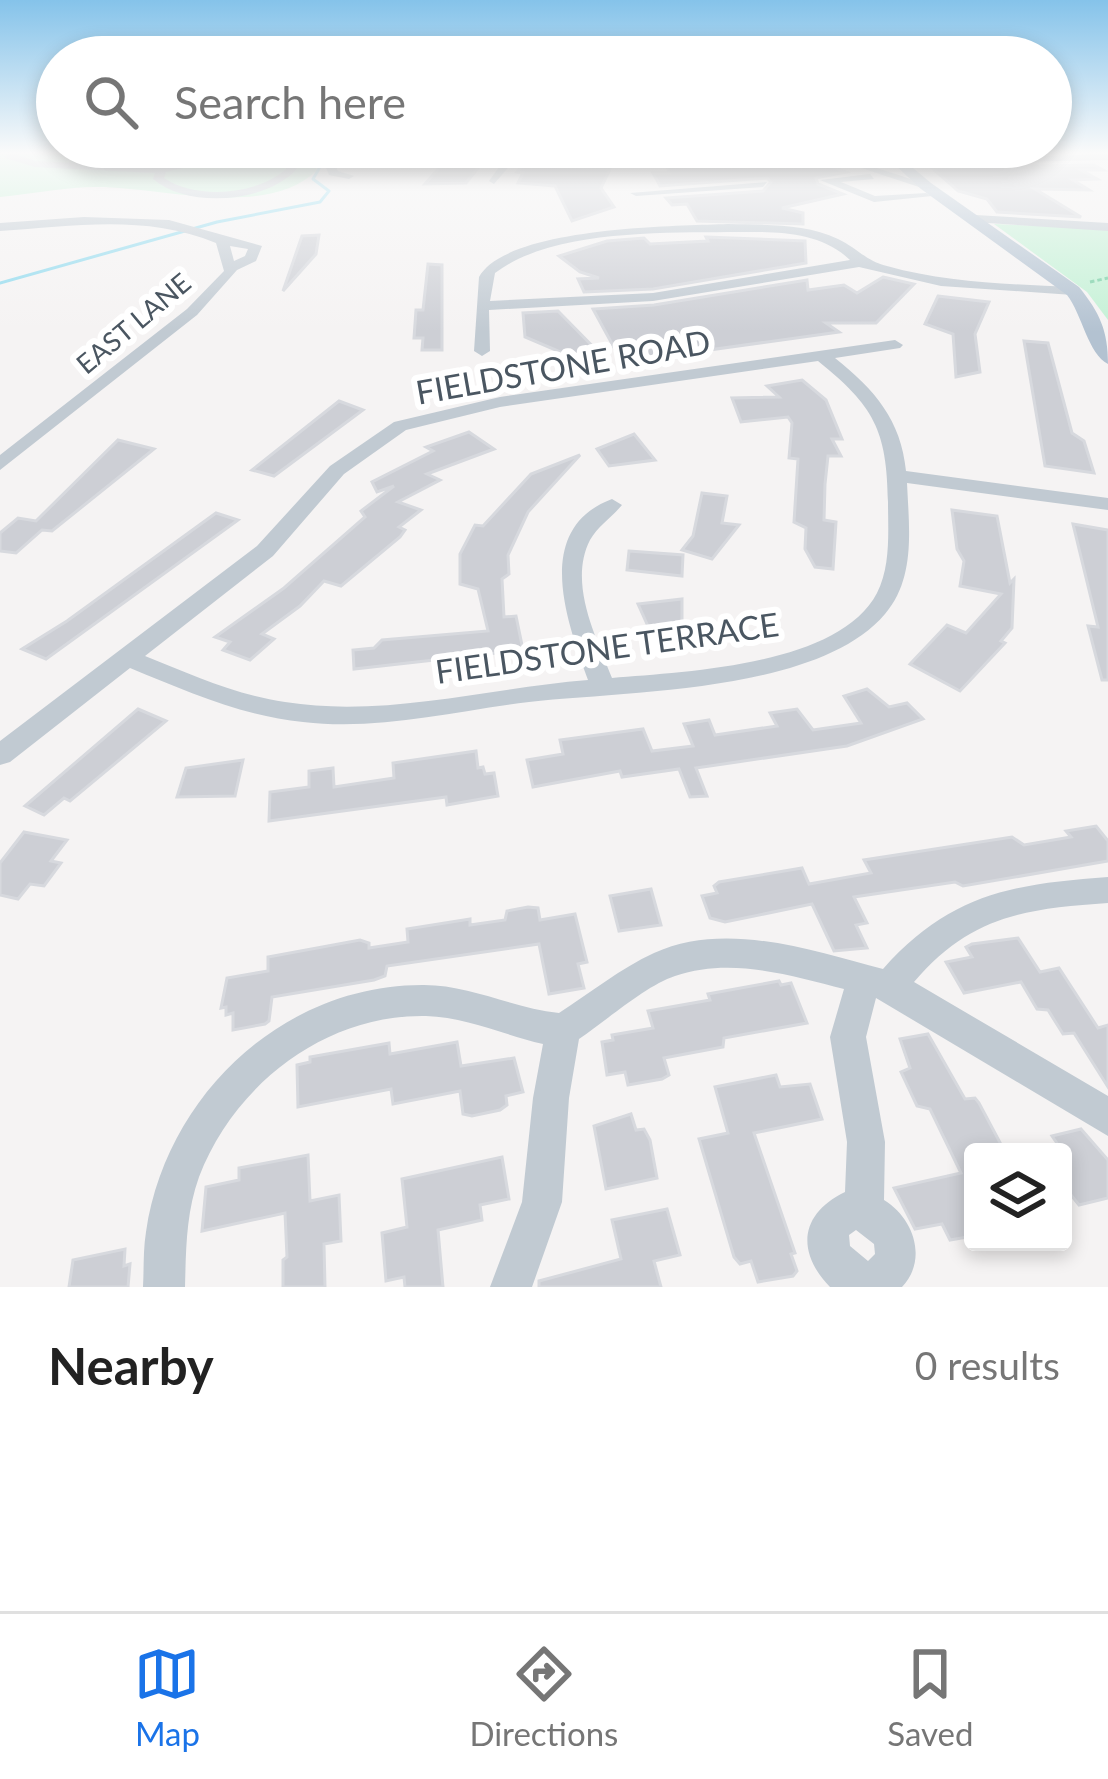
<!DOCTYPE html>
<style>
body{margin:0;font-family:Lato,sans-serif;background:#f6f6f6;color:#222}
.controls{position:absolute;right:36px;bottom:36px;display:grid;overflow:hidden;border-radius:12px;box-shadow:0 6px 18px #0003}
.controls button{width:108px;height:108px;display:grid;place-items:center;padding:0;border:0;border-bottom:3px solid #e0e0e0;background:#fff;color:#222;font:60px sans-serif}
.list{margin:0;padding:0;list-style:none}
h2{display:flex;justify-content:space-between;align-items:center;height:156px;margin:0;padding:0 48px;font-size:51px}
h2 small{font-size:39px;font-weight:400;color:#767676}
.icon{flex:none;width:66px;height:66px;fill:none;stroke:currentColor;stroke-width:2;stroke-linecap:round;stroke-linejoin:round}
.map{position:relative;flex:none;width:1108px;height:1287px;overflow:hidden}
.search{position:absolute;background:#fff;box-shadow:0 6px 18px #0003;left:36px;right:36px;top:36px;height:132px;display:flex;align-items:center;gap:30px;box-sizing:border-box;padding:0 42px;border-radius:66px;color:#767676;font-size:45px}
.sheet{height:324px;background:#fff}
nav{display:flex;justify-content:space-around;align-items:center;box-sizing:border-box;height:168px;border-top:3px solid #e0e0e0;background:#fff;font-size:33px;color:#767676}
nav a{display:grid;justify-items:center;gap:6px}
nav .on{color:#1a73e8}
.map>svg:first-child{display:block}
.green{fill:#c3f1d5}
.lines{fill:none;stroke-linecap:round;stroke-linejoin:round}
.stream{stroke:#90daee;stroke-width:3}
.building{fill:#cdcfd5;stroke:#d7d9de;stroke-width:3}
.path{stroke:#7ad0a6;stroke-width:3;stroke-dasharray:4.5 3;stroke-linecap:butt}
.minor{fill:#c1cad2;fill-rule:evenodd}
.major{fill:#b3c2d1;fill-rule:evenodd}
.labels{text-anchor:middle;stroke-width:12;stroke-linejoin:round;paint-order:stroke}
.far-street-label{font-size:27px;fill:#4a5661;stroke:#fff}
.street-label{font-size:33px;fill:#4a5661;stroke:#fff}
</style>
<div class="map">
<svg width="1108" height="1287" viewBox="0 0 1108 1287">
<rect width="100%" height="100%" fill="#f5f3f3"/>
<g class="green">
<path d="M 0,152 L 278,152 L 313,160 L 317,170 C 266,221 156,185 92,187 C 62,188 30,194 0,197 Z"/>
<polygon points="994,224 1108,229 1108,320 1087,292"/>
</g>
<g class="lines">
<polyline class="stream" points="0,283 217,222 320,202 329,191 313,179 324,160"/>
</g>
<g class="building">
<polygon points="662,152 797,152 846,172 816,178 818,184 843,194 782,208 803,213 803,224 697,221 687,204 672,205 666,198 763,191 771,182 767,178 660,186 653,173 669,173"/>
<polygon points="446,160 482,163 466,183 425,184"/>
<polygon points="1094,165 1103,170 1081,170 1097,179 1073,180 1089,190 1035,189 1081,217 997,212 987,199 958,191 932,168"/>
<polygon points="522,166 610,169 601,188 614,207 572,221 555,186 518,183 523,173 517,172"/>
<polygon points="319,235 316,254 283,291 302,236"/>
<polygon points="706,237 805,241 806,263 653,289 584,292 578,279 599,278 580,272 559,256 607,241 644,238 650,244 708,241"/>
<polygon points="428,264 442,265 442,350 422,350 423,338 414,338 416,310 423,310"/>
<polygon points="883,277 914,284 876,323 826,323 839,332 622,362 593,309 654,305 807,280 808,290 844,285 857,293"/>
<polygon points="938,296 989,302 975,334 980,372 956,377 953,334 925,324"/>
<polygon points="558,311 606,360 586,363 525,337 523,313"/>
<polygon points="1024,341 1048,343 1072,433 1084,441 1094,473 1045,466"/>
<polygon points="802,380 826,400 842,439 832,439 841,456 828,456 825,484 824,520 836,522 833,569 815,567 805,549 806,528 794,522 798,459 789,458 792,423 788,417 741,422 732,398 779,397 767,386"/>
<polygon points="339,401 363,410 274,476 252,470"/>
<polygon points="469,432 494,449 427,474 440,480 398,502 421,510 399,527 405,530 400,537 341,586 324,581 300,606 262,634 274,639 250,660 223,650 230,642 215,637 284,588 365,517 361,511 394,486 377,492 372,482 433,451 426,447"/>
<polygon points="634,434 655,460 609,466 597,449"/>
<polygon points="118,440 154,449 52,531 42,530 16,553 0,551 0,533 18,518 36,521"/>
<polygon points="580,455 528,512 508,555 509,574 502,579 504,617 516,616 523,650 354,669 353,650 374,648 382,640 488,631 478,589 460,584 460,554 475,525 483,526 531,474"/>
<polygon points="702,493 727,496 722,523 739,525 712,559 682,550 693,536"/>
<polygon points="952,510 997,516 1010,583 1014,579 1012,628 1001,641 1005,643 960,691 910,664 947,625 966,633 1001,594 960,586 964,561 957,549"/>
<polygon points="216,513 238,520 46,659 22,649 67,621"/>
<polygon points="1073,524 1108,530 1108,680 1102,680 1088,626 1098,627"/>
<polygon points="629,551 683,555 682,576 627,570"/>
<polygon points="682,599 682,630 652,635 638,604"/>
<polygon points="867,689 889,707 907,703 923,719 847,746 696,768 707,796 690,797 679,769 622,777 620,771 533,787 527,760 563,754 560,740 643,729 652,751 693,746 684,724 709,720 715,735 777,726 770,713 797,709 813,730 861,723 844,696"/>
<polygon points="138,709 166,721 70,801 64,798 44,815 25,806"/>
<polygon points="476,751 478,768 483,767 485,774 494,773 498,796 447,805 446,797 269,821 270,792 309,787 309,771 333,768 334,787 394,778 393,763"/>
<polygon points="243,760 235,796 177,797 186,768"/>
<polygon points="1096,826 1108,841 1108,861 963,886 955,882 854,897 867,923 856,925 867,948 834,951 812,904 725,922 710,918 702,896 717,893 714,886 719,882 802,868 809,884 871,873 864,860 1012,837 1024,845 1071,837 1066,831"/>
<polygon points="24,832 67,840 51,861 61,863 44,886 30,884 18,899 0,895 0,863"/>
<polygon points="651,889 661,925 619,931 610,896"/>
<polygon points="528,907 538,908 540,920 575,914 587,962 578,964 584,988 549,994 539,944 387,966 385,976 374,980 272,997 269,1021 265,1024 233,1030 233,1013 226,1015 226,1007 221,1008 227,978 268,971 268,957 360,940 369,943 369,948 408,942 407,929 470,919 470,925 505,920 507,911"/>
<polygon points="1018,938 1040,972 1059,968 1098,1028 1108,1025 1108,1087 1074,1033 1063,1034 1048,1010 1037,1009 1021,982 964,993 946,962 972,957 966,947 972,944"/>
<polygon points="779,981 781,985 791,983 807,1023 724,1038 723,1047 664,1058 669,1075 662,1079 628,1085 625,1072 607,1075 602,1042 613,1040 612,1035 653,1028 648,1011 710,1000 708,994"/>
<polygon points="928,1034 965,1099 975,1098 979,1103 1005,1152 973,1152 973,1236 950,1240 942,1224 915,1229 894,1188 961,1173 930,1109 917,1106 901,1072 910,1068 900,1039"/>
<polygon points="457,1042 461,1066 514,1058 523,1092 506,1096 507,1105 500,1110 472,1116 463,1114 460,1091 393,1104 391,1089 298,1107 297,1065 310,1062 310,1057 389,1043 390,1054"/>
<polygon points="776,1075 780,1087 810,1084 822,1119 754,1133 795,1253 791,1254 797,1271 793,1276 758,1282 751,1261 740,1264 734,1257 699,1139 728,1133 715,1087"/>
<polygon points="631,1114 636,1130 644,1129 650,1140 657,1178 606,1189 594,1126"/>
<polygon points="1081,1129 1108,1160 1108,1198 1079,1205 1063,1185 1063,1152 1052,1136"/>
<polygon points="308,1155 310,1201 339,1195 341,1241 324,1244 325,1287 283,1287 283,1260 287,1257 285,1213 202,1231 206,1187 239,1180 239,1168"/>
<polygon points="502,1157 509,1199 480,1205 482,1220 438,1230 443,1287 405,1287 404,1277 386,1281 382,1233 407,1227 402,1179"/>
<polygon points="667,1209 680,1255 654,1261 661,1287 539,1287 539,1281 621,1259 612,1220"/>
<polygon points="125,1249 124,1266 130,1264 128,1287 69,1287 73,1260"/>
</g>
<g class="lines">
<polyline class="path" points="1090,282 1108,278"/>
<g class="minor">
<path d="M 8,152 L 20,152 L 17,155 L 36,161 L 161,167 L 223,153 L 286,158 L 297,169 C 266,203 188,209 153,179 L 155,173 L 35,167 L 5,158 ZM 223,159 L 283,164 L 286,169 C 258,195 196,200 164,178 L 166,172 Z"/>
<polygon points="303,152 316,152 333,159 338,171 354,176 349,179 329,175 324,163"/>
<polygon points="377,152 405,152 400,155"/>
<polygon points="456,152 520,152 518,155 644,163 639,166 514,161 494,184 489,181 504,160 408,153"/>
<polygon points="813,152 828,152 932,186 922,188"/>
<polygon points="1108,154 1108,160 896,164 891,161"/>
<polygon points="870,174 874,179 841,182 875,196 926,193 932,196 874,202 820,180"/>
<polygon points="767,182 763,187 636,196 630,193"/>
<polygon points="976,215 1108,223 1108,231 972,222"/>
<path d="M 84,217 L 169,220 L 262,246 L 256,261 L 237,270 L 197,315 L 0,470 L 0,455 L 187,309 L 224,271 L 216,243 C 146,214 74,226 0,231 L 0,223 ZM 230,246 L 248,249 L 245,256 L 234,261 Z"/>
<path d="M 728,224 C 764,225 805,223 838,239 C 857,248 866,261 887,266 C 947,283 1011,284 1073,287 L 1080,291 L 1073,295 L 941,286 L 859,267 L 653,301 L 489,310 L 490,351 L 482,356 L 474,351 L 479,277 C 507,227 673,226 728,224 ZM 728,232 C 769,232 818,229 850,260 L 653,293 L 490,301 L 495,273 C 552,230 658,233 728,232 Z"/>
<path d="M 895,340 L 903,345 L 900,348 L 835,358 C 875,390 901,420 906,471 L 1108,498 L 1108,510 L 907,483 C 909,528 916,578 885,614 C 818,693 627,691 529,702 C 454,711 379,731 303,722 C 242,716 186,691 130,668 L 10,762 L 0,765 L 0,741 L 257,546 L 330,466 L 394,422 L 500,397 ZM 818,361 C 874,406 887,430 888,502 C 888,531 891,566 877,593 C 839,666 684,672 612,678 C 596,637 568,583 590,540 C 598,526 612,517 622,505 L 612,499 C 532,529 567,622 588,680 C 488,688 385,718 285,702 C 236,695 190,674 145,656 L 273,556 L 344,474 L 406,430 L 500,407 Z"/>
<path d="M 1108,877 L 1108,903 C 1025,909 971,915 914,982 L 1108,1096 L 1108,1136 L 876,998 L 866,1037 L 885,1142 L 884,1200 C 914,1218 928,1260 902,1287 L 830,1287 C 795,1251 801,1213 845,1192 L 847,1142 L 830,1037 L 844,989 C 789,975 731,957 675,976 C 645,986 606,1021 579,1039 L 569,1098 L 562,1202 L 532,1287 L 490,1287 L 522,1202 L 533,1098 L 543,1044 C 504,1035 466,1017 426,1016 C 325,1014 234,1085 199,1177 C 186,1213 186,1250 185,1287 L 143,1287 C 144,1269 143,1250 146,1232 C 166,1095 284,984 424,985 C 470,985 513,1008 559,1013 C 590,993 621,968 654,953 C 726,920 813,951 883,969 C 950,894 1012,884 1108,877 ZM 856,1230 L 874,1244 L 875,1254 L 868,1261 L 850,1246 L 849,1235 Z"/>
</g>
<path class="major" d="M 881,152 L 894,152 L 931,183 L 1079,287 C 1100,313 1108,331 1108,364 C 1088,354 1082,314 1067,295 L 921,189 Z"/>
</g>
<linearGradient id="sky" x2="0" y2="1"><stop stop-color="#85c3ea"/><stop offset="0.46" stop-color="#fafafa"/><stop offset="1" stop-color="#fafafa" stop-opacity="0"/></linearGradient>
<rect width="1108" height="332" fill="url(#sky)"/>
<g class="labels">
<g class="far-street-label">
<text transform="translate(134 324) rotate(-40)" y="9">EAST LANE</text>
</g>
<g class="street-label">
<text transform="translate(563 367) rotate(-10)" y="12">FIELDSTONE ROAD</text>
<text transform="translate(607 648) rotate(-8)" y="12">FIELDSTONE TERRACE</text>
</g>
</g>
</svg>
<div class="controls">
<button><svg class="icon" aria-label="layers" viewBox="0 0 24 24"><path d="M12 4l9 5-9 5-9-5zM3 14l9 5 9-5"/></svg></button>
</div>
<div class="search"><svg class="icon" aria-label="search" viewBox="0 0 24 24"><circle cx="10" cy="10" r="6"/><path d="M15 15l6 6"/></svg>Search here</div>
</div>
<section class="sheet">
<h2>Nearby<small>0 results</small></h2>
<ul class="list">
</ul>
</section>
<nav>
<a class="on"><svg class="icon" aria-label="map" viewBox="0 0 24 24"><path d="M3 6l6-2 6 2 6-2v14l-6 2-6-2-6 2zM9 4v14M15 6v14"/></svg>Map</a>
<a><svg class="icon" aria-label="directions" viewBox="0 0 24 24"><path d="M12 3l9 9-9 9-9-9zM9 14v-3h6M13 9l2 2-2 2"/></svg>Directions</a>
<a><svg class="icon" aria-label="saved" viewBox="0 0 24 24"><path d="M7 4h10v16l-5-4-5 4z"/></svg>Saved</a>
</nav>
